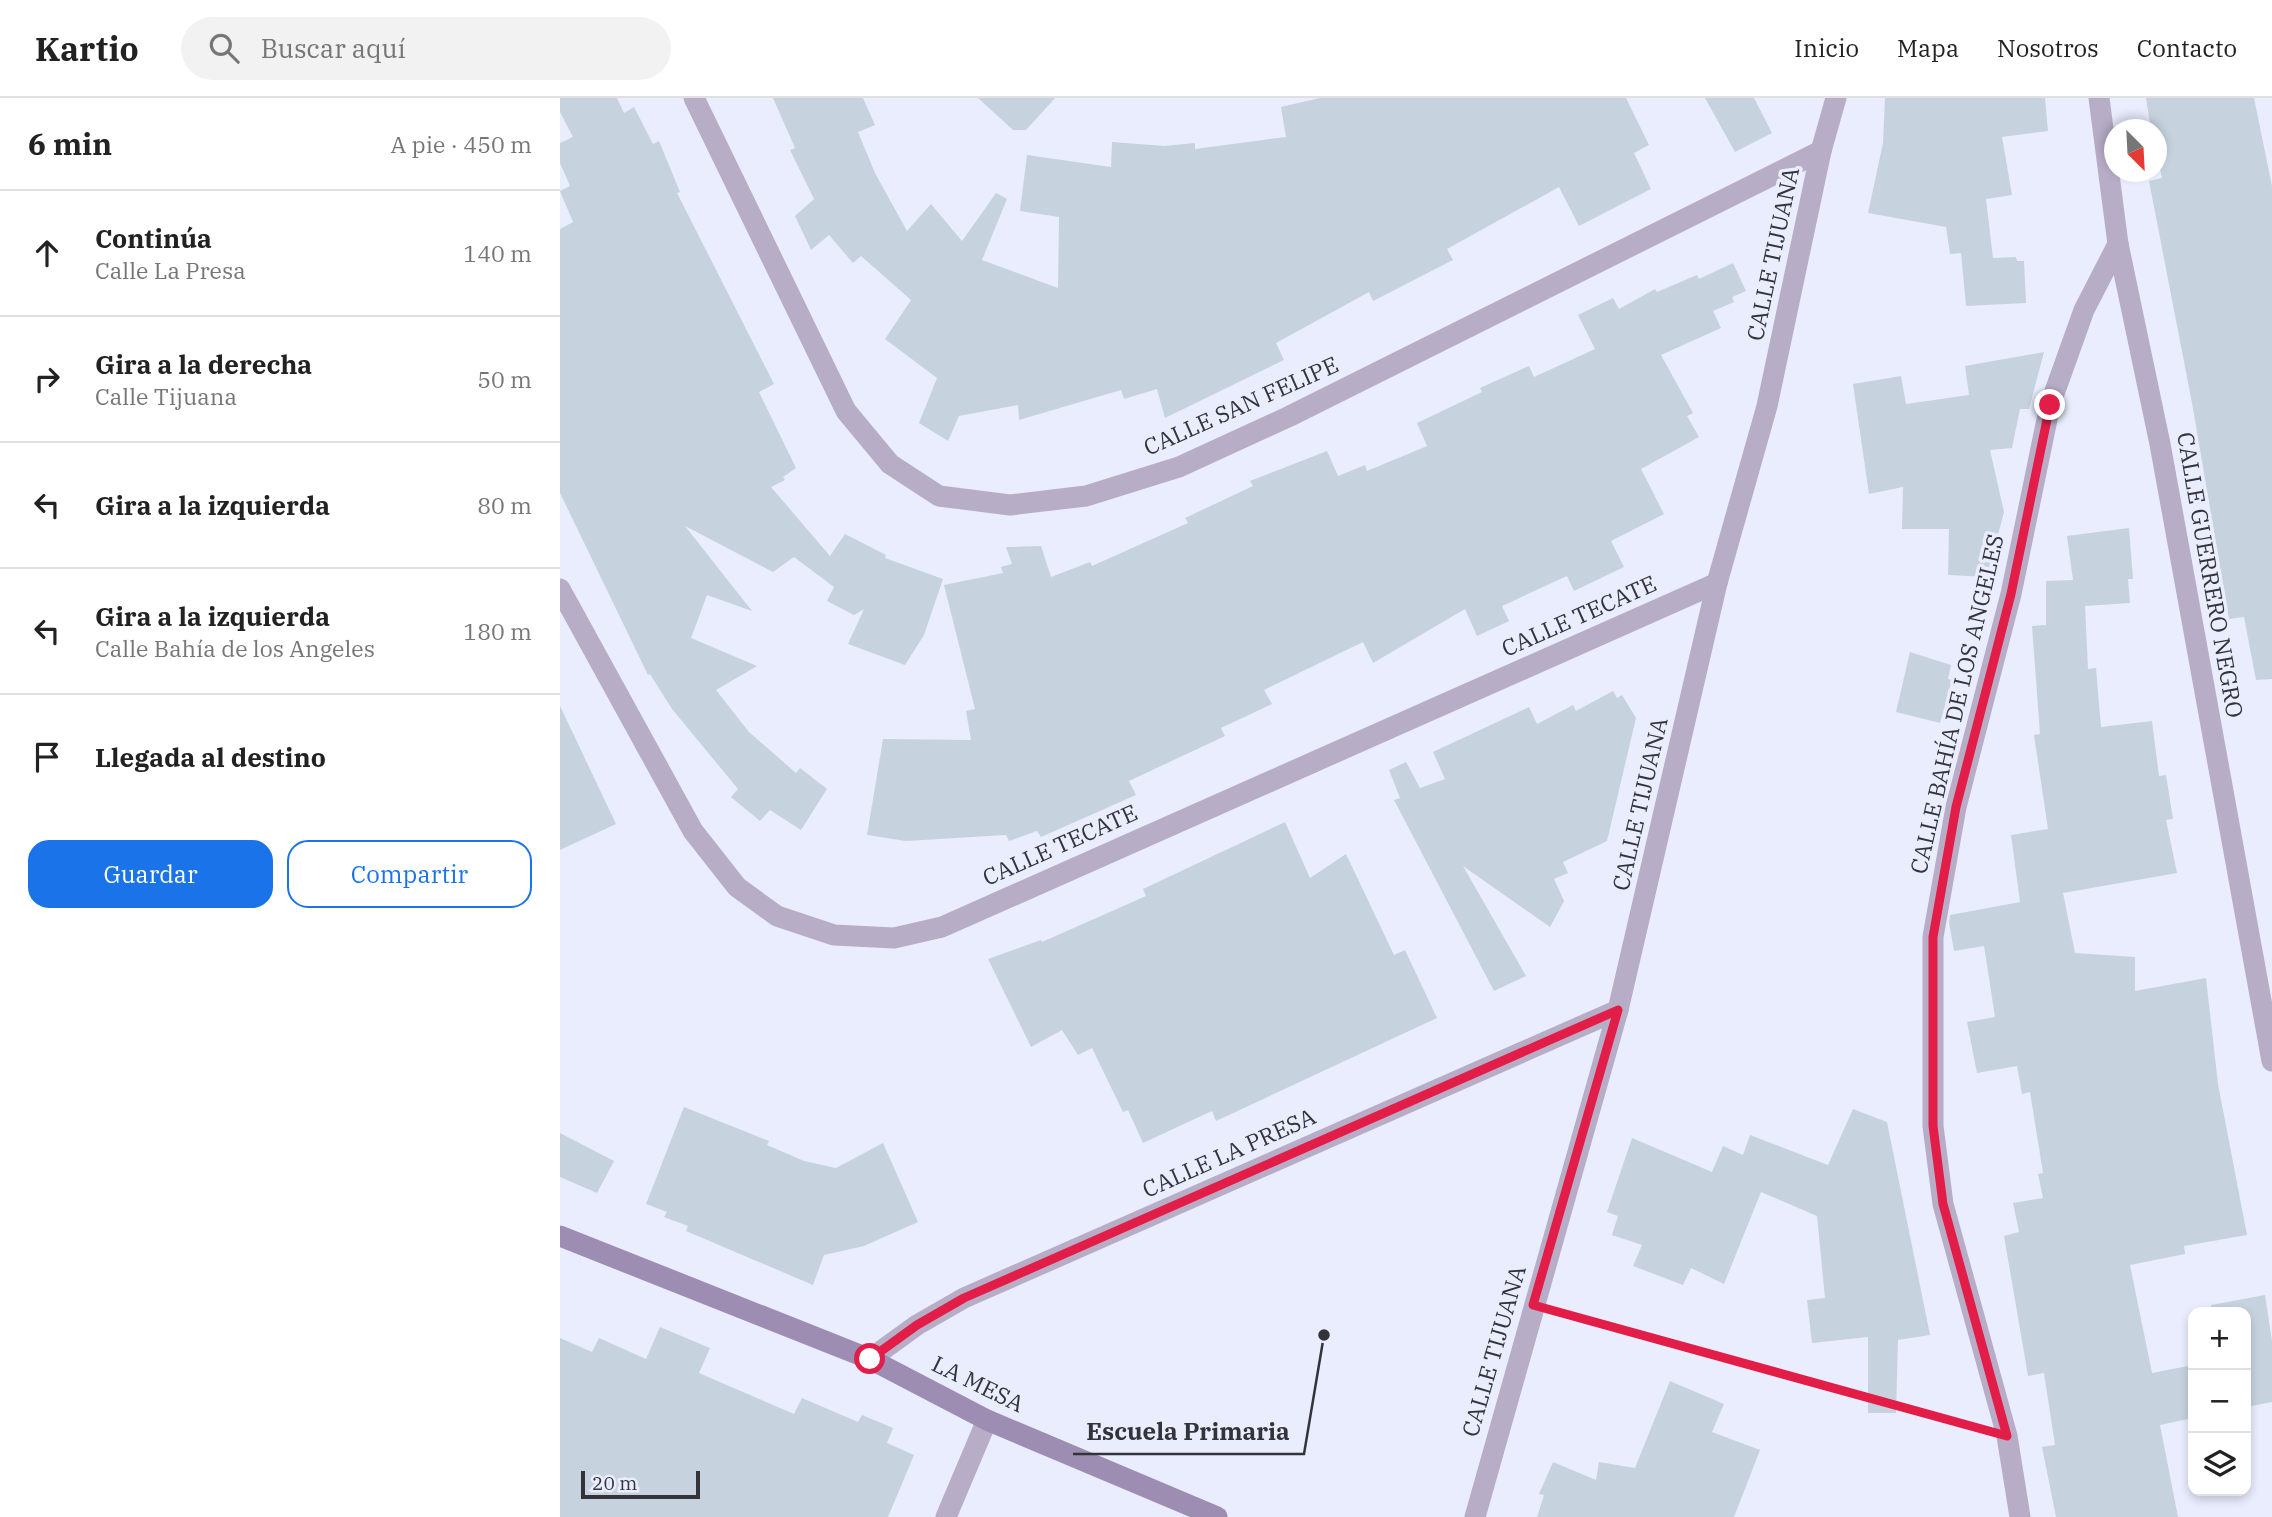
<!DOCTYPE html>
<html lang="es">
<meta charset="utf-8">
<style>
body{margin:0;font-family:"IBM Plex Serif",serif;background:#f2f2f2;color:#222}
.controls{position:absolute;right:21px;bottom:21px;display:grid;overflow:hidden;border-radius:14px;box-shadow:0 4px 10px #0003}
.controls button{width:63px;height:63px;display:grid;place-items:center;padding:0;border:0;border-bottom:2px solid #e0e0e0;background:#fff;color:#222;font:35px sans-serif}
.compass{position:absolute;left:1544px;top:21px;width:63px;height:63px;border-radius:50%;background:#fff;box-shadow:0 4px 10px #0003;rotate:156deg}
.scale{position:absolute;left:21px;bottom:18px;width:119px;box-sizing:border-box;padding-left:7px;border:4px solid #32343a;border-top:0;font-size:19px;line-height:24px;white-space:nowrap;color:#32343a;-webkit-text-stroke:5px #e9edfe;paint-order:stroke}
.stop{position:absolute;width:21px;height:21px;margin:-16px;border:5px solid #e11d48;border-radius:50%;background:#fff}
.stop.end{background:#e11d48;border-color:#fff;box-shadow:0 2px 7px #0008}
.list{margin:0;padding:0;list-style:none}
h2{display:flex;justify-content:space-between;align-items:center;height:91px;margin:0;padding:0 28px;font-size:30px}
h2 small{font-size:23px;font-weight:400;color:#767676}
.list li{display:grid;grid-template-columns:46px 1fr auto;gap:21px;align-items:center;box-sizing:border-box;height:126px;padding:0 28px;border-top:2px solid #e0e0e0}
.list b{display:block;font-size:26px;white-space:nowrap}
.list p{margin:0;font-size:23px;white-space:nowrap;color:#767676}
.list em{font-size:23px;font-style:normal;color:#767676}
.actions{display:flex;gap:14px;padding:21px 28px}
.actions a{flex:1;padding:16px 0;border:2px solid #1a73e8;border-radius:21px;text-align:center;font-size:24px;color:#1a73e8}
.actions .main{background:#1a73e8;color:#fff}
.icon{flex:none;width:38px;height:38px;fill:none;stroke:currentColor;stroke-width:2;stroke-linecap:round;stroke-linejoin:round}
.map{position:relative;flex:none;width:1712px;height:1419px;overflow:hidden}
header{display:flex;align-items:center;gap:42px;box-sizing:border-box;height:98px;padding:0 35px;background:#fff;border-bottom:2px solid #e0e0e0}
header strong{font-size:33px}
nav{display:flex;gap:38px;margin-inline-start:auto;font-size:24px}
.search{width:490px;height:63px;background:#f2f2f2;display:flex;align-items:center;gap:18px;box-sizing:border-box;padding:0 24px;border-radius:38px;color:#767676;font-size:26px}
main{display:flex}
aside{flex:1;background:#fff}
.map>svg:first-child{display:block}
.building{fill:#c6d3df}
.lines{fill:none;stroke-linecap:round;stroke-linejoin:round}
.path{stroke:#acb0bd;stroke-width:4.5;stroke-dasharray:3.5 3.5;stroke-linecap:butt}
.minor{stroke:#b8adc6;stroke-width:21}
.tertiary{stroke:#b8adc6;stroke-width:21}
.secondary{stroke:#9e8db2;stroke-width:21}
.route{stroke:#e11d48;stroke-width:9}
.labels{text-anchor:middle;stroke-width:7;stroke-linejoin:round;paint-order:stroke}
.street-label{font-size:23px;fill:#32343a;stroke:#e9edfe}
.leader{fill:none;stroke:#32343a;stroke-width:2.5}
.callout-dot{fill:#32343a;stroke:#e9edfe;stroke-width:2.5}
.callout-label{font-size:24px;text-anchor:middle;font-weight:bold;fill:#32343a;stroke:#e9edfe;stroke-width:7;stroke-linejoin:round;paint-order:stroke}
</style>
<header>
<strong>Kartio</strong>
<div class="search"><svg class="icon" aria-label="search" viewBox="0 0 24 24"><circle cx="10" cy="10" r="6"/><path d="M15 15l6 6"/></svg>Buscar aquí</div>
<nav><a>Inicio</a><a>Mapa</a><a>Nosotros</a><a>Contacto</a></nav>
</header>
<main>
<aside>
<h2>6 min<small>A pie · 450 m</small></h2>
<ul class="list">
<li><svg class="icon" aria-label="ahead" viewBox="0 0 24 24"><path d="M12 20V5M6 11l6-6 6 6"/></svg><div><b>Continúa</b><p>Calle La Presa</p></div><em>140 m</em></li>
<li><svg class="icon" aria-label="right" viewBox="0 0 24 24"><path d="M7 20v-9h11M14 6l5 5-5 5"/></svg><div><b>Gira a la derecha</b><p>Calle Tijuana</p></div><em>50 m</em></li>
<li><svg class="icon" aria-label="left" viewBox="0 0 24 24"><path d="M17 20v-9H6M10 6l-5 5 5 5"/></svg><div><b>Gira a la izquierda</b></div><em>80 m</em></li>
<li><svg class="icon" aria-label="left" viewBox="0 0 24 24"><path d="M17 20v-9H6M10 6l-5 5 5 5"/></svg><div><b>Gira a la izquierda</b><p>Calle Bahía de los Angeles</p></div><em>180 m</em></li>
<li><svg class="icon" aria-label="arrive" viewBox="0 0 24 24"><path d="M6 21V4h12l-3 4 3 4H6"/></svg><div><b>Llegada al destino</b></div></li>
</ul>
<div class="actions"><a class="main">Guardar</a><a>Compartir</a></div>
</aside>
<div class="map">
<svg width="1712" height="1419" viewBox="0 0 1712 1419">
<rect width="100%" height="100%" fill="#e9edfe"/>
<g class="building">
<polygon points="0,0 57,0 64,15 74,9 93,46 99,43 120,94 117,95 214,286 199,294 236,370 223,379 225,382 211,389 270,458 285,436 326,457 325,460 383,481 364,537 345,567 288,546 304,511 294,517 267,503 274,489 234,459 213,474 125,428 192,513 147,497 131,540 197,568 156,592 189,634 236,675 240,670 267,691 241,732 210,712 200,723 171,699 178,691 112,611 90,576 88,577 0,395 0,131 13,124 0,93 10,88 0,65 0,45 13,39 0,14"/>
<polygon points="213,0 303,0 315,27 298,34 315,75 347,133 371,106 402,143 436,95 447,101 422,162 498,190 499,119 460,113 467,57 551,69 552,44 605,48 635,45 635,51 726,39 721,9 760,0 1066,0 1089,47 1074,55 1091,91 1019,128 999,89 887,151 893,162 813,203 809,194 716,245 724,262 605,320 597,291 564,301 561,292 459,322 458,307 399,318 388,343 359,325 377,280 325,241 351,202 301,158 293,165 269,137 251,152 235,118 254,101 230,52 235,50"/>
<polygon points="418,0 495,0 466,32 453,32"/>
<polygon points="1145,0 1194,0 1212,35 1175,54"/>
<polygon points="1325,0 1485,0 1488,33 1442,39 1452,97 1426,101 1433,160 1456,159 1457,163 1464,163 1466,205 1406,208 1401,155 1390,156 1386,129 1308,115 1323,45"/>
<polygon points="1586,0 1694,0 1712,88 1712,581 1696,582 1684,519 1669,521 1632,305 1589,83 1602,80 1597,56 1597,32 1591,32"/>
<polygon points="1173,165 1186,193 1172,199 1174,204 1153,213 1161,230 1101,257 1133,315 1127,318 1139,339 1081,371 1104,416 1051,443 1064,469 1014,493 1007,478 942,508 949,523 917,538 905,511 813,565 803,544 704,592 712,606 661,630 665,638 569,683 576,697 481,739 477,733 449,743 446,737 346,743 307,737 323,641 411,642 406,613 415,611 384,487 443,475 441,469 452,466 446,449 481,448 491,479 530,464 532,468 628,425 625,420 693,388 690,383 767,353 778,378 805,367 807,373 867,348 857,325 922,294 920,290 969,268 974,279 1035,251 1018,217 1053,200 1059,211 1095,191 1097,194 1137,177 1139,181"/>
<polygon points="1484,254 1469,311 1460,311 1452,350 1430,352 1444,414 1427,479 1388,477 1389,431 1342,431 1343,389 1309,396 1293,286 1341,278 1346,306 1409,297 1405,268"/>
<polygon points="1569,430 1573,481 1568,481 1570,505 1525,508 1528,571 1536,570 1541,629 1592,623 1599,678 1606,677 1613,721 1606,722 1617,775 1503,795 1515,855 1575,859 1575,893 1646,880 1658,986 1687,1137 1624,1148 1625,1156 1570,1167 1592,1275 1633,1267 1633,1320 1600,1327 1618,1419 1496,1419 1482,1349 1495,1347 1484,1275 1468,1278 1444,1138 1459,1134 1453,1105 1483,1100 1478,1076 1483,1075 1470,994 1462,996 1457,968 1417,975 1407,924 1435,919 1424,848 1394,853 1389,824 1390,817 1460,804 1451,737 1488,731 1474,637 1480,636 1472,528 1486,527 1486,483 1513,482 1507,438"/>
<polygon points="1350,554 1391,567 1388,581 1392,582 1380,625 1336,614"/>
<polygon points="1053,593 1057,600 1062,597 1076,620 1047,743 1003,764 1008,775 994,781 1004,803 990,829 903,768 966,878 934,893 834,702 840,700 829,672 846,664 860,690 885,681 873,654 969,609 977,626 1013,607 1016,613"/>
<polygon points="0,608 56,726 0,752"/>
<polygon points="725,724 750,780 786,756 834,857 845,852 877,920 656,1023 652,1013 583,1045 568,1012 563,1014 532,950 518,957 502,932 471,949 428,861 481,842 482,844 586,798 583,791"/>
<polygon points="124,1009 209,1043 207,1047 244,1063 276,1070 323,1045 358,1124 304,1148 264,1157 253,1187 126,1133 128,1128 104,1119 107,1114 86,1106"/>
<polygon points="1293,1011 1327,1024 1370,1237 1338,1242 1336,1315 1308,1315 1308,1239 1252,1245 1247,1202 1265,1200 1257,1118 1201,1094 1164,1186 1131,1170 1123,1187 1073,1168 1082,1147 1052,1137 1058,1118 1047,1114 1072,1040 1152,1074 1163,1048 1183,1057 1190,1037 1268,1067"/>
<polygon points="0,1035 54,1063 37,1095 0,1079"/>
<polygon points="1705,1197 1712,1243 1712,1304 1686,1309 1686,1214 1652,1214 1651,1207"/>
<polygon points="100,1229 150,1250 139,1275 234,1316 242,1300 298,1324 302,1317 333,1330 327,1345 354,1357 328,1419 0,1419 0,1240 32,1254 39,1240 86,1261"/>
<polygon points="1110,1283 1164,1306 1152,1334 1200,1352 1174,1419 977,1419 984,1397 979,1396 993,1364 1036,1382 1039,1364 1075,1370"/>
</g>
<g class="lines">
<polyline class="path" points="1002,1215 1412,1329"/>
<g class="minor">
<polyline points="134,0 286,313 330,366 379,398 450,407 526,398 619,369 730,318 1261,53"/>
<polyline points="1539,0 1558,146 1600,346 1712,963"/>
<polyline points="0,491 133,733 177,789 217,818 274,837 334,840 382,829 1157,485"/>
<polyline points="310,1261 357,1227 404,1200 1058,912"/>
<polyline points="915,1419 1058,912 1157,485 1207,308 1261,53 1276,0"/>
<polyline points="1460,1419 1447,1338 1383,1106 1373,1028 1373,839 1396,709 1451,496 1490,307 1524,212 1558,146"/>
</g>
<polyline class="tertiary" points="386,1419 427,1322"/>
<polyline class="secondary" points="0,1138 310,1261 427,1322 657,1419"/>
</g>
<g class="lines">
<polyline class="route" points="310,1261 357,1227 404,1200 1058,912 973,1207 1447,1338 1383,1106 1373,1028 1373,839 1396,709 1451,496 1490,307"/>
</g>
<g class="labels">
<g class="street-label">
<text transform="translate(1213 156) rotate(-78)" y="8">CALLE TIJUANA</text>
<text transform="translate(681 308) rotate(-24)" y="8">CALLE SAN FELIPE</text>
<text transform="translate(1650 477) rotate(80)" y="8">CALLE GUERRERO NEGRO</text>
<text transform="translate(1019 518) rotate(-24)" y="8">CALLE TECATE</text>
<text transform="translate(1397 606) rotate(-77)" y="8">CALLE BAHÍA DE LOS ANGELES</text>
<text transform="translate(1080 706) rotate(-77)" y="8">CALLE TIJUANA</text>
<text transform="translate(500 747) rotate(-24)" y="8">CALLE TECATE</text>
<text transform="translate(669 1055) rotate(-24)" y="8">CALLE LA PRESA</text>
<text transform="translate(934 1253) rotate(-74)" y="8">CALLE TIJUANA</text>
<text transform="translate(418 1286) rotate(26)" y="8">LA MESA</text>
</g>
</g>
<path class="leader" d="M764 1237L744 1356H513"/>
<circle class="callout-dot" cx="764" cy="1237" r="7"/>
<g class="callout-label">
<text x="628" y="1342">Escuela Primaria</text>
</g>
</svg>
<div class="controls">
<button>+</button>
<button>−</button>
<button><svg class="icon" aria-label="layers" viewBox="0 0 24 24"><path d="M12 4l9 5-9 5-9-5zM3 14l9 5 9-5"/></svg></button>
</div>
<svg class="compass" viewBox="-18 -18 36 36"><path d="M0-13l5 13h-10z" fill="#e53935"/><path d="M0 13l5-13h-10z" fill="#767676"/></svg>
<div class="scale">20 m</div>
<div class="stop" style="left:310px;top:1261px"></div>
<div class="stop end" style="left:1490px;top:307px"></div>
</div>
</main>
